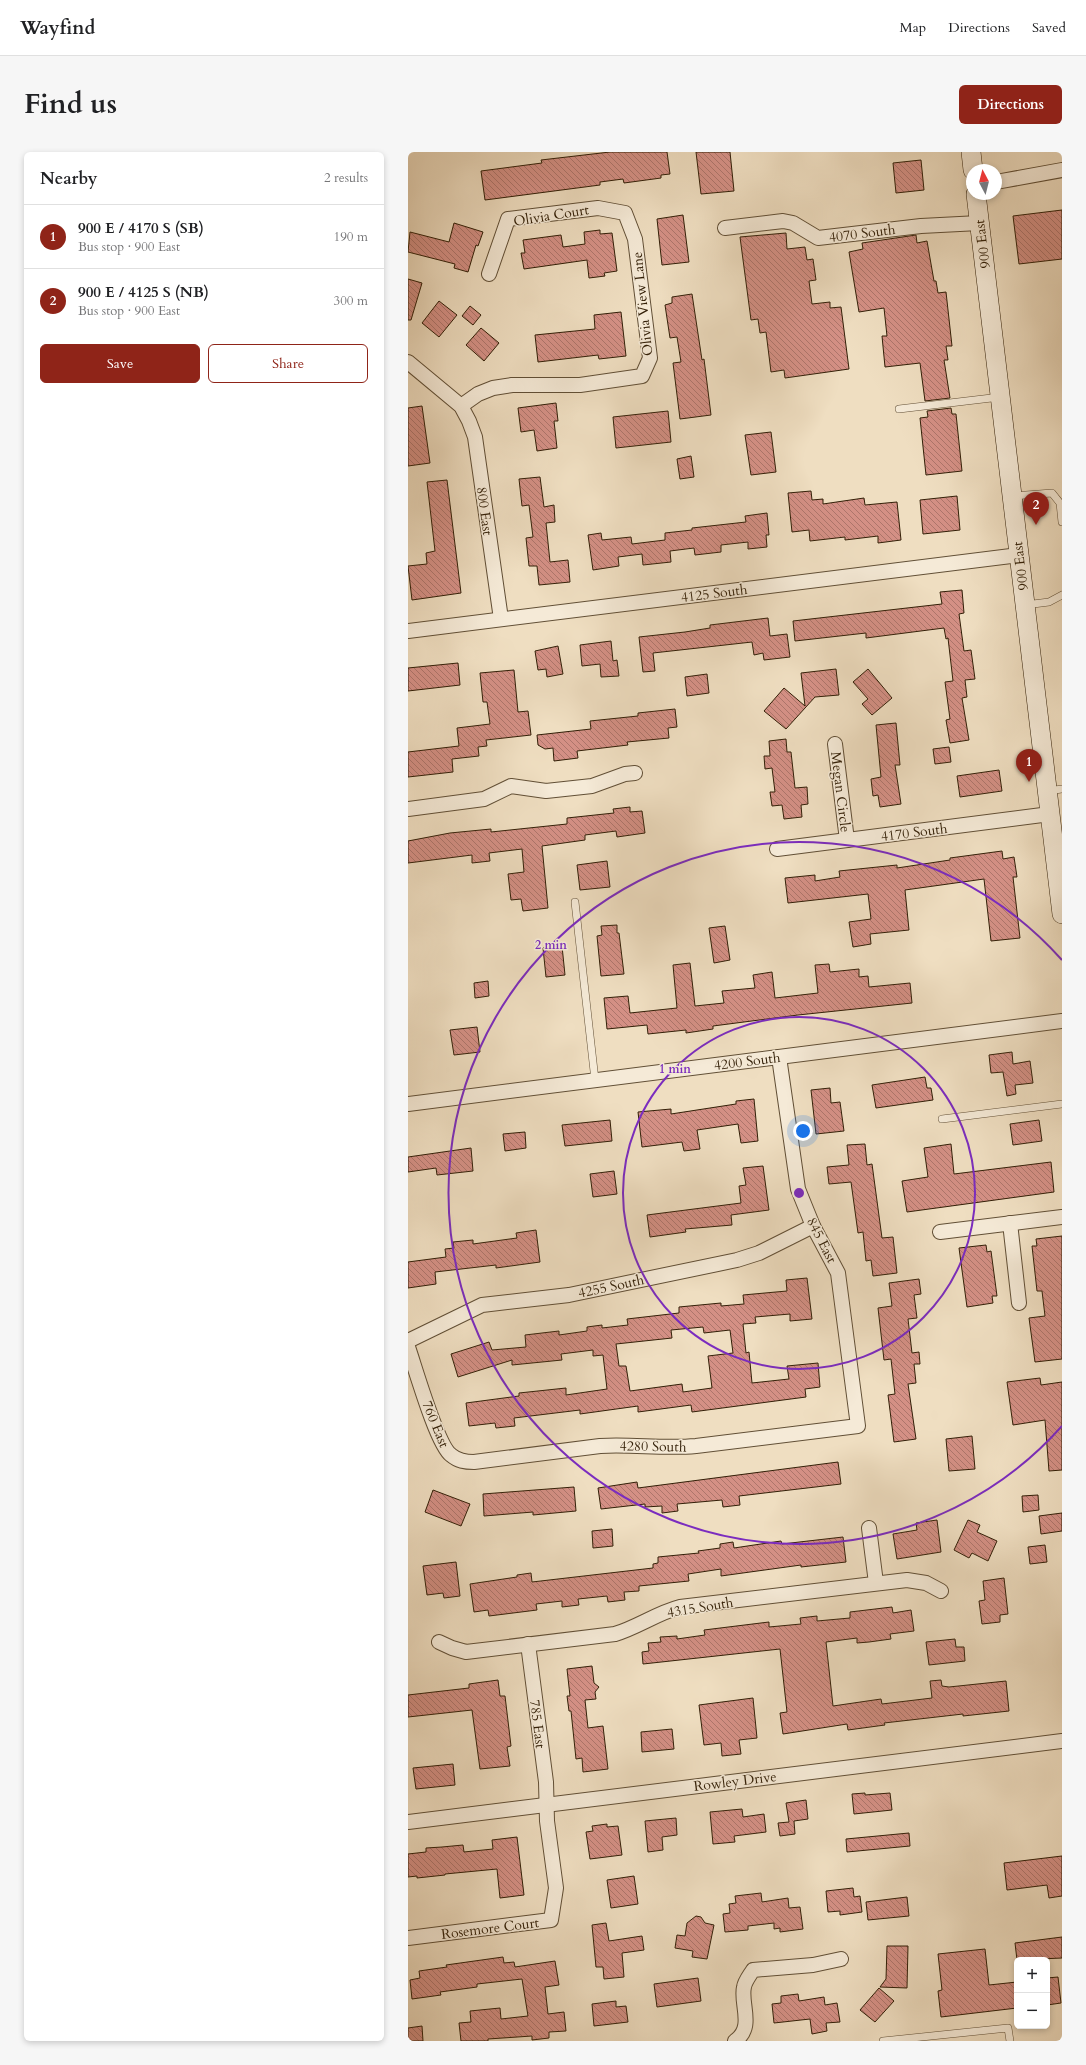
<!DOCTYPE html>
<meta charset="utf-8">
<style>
body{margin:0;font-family:Cardo,serif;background:#f6f6f6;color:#202124}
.controls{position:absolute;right:12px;bottom:12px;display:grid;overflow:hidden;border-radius:6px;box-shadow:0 2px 6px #0003}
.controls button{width:36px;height:36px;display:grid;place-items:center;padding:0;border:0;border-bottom:1px solid #e0e0e0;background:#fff;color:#202124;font:20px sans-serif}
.compass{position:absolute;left:558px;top:12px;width:36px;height:36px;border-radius:50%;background:#fff;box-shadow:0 2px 6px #0003;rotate:353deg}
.you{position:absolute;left:395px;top:979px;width:14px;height:14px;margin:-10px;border:3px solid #fff;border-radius:50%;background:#1a73e8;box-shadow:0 0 0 6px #1a73e833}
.badge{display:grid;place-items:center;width:26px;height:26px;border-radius:50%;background:#8f2418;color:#fff;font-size:13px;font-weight:700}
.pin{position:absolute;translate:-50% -33px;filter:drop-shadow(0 1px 2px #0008)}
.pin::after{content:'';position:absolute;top:21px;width:14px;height:12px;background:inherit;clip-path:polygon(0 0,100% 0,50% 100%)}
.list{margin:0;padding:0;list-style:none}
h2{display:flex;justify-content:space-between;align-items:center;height:52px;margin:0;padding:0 16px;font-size:17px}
h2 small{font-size:13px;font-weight:400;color:#757577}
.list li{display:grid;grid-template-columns:26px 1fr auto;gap:12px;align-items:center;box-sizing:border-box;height:64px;padding:0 16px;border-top:1px solid #e0e0e0}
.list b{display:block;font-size:15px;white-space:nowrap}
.list p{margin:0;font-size:13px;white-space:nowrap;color:#757577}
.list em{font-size:13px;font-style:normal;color:#757577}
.actions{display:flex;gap:8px;padding:12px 16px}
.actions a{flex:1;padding:9px 0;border:1px solid #8f2418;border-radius:6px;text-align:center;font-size:14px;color:#8f2418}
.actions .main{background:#8f2418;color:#fff}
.map{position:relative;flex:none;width:654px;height:1889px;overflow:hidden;border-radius:6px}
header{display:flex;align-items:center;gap:24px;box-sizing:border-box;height:56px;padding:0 20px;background:#fff;border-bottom:1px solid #e0e0e0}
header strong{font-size:19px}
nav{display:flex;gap:22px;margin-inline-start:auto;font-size:14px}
.intro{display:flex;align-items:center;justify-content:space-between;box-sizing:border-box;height:96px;padding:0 24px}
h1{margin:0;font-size:28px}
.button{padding:10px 18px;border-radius:6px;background:#8f2418;color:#fff;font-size:14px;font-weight:700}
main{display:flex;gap:24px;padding:0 24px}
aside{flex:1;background:#fff;border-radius:6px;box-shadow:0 2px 6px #0003}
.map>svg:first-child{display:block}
.building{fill:url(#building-back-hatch);stroke:#321f07;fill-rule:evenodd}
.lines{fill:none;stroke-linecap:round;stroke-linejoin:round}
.service-casing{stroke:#614f36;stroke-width:8}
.minor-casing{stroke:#614f36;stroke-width:16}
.secondary-casing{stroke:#321f07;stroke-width:20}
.service{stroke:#f5ead7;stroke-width:7}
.minor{stroke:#f5ead7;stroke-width:14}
.secondary{stroke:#f5ead7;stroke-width:19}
.ring{fill:none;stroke:#7b2cbf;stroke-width:2}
.labels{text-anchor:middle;stroke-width:3;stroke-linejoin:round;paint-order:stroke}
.street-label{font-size:14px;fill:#321f07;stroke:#f5ead7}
.centre{fill:#7b2cbf;stroke:#f5ead7;stroke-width:2}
.ring-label{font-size:12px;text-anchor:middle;font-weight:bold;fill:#7b2cbf;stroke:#f5ead7;stroke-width:3;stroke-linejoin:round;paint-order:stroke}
</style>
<header>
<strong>Wayfind</strong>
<nav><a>Map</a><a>Directions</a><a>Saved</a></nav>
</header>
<div class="intro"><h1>Find us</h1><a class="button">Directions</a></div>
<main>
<aside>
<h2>Nearby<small>2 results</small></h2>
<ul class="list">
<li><span class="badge">1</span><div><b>900 E / 4170 S (SB)</b><p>Bus stop · 900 East</p></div><em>190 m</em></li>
<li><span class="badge">2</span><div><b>900 E / 4125 S (NB)</b><p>Bus stop · 900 East</p></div><em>300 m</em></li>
</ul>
<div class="actions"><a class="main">Save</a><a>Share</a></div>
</aside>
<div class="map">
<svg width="654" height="1889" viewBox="0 0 654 1889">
<defs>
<pattern id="building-back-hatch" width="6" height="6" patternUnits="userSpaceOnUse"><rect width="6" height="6" fill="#d49085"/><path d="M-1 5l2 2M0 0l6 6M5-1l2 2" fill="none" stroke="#ad756b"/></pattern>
</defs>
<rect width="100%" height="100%" fill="#efdec1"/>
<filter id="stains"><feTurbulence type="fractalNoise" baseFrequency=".005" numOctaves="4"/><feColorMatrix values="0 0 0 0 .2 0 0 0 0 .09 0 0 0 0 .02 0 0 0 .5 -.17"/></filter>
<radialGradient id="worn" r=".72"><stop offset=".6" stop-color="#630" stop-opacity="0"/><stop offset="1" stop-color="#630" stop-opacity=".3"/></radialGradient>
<g class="building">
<polygon points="202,0 259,0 262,22 253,23 253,26 216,31 215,27 192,30 192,33 77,48 73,19 134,11 133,8"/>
<polygon points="288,0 322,0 326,39 293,42"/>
<polygon points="513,8 516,38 488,41 485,11"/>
<polygon points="654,58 654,107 611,112 605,64"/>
<polygon points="275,63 281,110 254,113 249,67"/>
<polygon points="46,71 75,80 70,94 68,93 60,120 46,116 47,112 0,100 2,80 41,90"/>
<polygon points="192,78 192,82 204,81 209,119 196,121 197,124 181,126 179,108 116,117 113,101 117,101 115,88 153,83 155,95 177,92 176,80"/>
<polygon points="378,81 379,97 397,95 399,108 405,107 408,128 401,129 404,152 422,150 422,156 433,155 441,217 377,226 376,218 363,220 358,180 352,181 350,167 343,168 332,85"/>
<polygon points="508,83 509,91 519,89 526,129 528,129 530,141 538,140 544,194 538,194 540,208 536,208 542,246 517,249 512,211 477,215 474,184 479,184 476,156 451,160 441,100 455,97 454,91"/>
<polygon points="0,127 14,131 3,168 0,168"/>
<polygon points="284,142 294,208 296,207 303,263 272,267 265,211 273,210 269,185 262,186 257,153 264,151 264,145"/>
<polygon points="31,149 49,163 31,185 14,171"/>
<polygon points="62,154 73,163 65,173 54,164"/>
<polygon points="213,160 218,204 191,207 190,203 130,210 127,183 187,177 186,163"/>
<polygon points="73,176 91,191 76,209 58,193"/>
<polygon points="148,251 150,269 146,269 149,296 129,299 126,278 113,280 110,256"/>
<polygon points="14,254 22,311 0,314 0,256"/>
<polygon points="543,256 544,262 548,262 554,319 518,323 512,266 520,265 519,259"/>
<polygon points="260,259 263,290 208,296 205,265"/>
<polygon points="363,280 368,320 343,323 337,283"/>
<polygon points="283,304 286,325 272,327 269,307"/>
<polygon points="132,325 136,355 146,353 147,370 138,371 142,410 160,408 162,430 131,433 129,414 121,414 118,386 125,385 121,353 114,354 111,327"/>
<polygon points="39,328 53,441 4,448 0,414 19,412 18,401 27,399 19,330"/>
<polygon points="403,339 404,348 415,347 415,352 456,346 457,353 489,350 493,388 470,391 470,384 437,388 437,385 402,389 401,378 384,380 380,341"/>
<polygon points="549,344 552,378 515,382 512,348"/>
<polygon points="359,361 361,383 358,383 359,395 340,397 340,390 313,393 313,400 287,403 286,396 262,399 263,410 235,413 234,402 210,405 211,414 185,418 180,383 193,381 194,388 223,385 224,392 257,388 257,381 284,378 284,376 338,370 337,364"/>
<polygon points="554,438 556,461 551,462 556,499 563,498 567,527 557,528 559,545 554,546 561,588 542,591 538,568 542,567 537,530 545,529 540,486 538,487 536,476 458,486 458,481 387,489 385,469 534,452 532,440"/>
<polygon points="360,466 362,484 379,482 382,505 356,508 355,501 346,503 344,490 245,501 247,519 235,520 231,485 277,480 302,476 302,473"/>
<polygon points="203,489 205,509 209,508 211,524 193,525 192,512 174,514 172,493"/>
<polygon points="150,494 155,522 139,525 138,517 130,518 127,499"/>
<polygon points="50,511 52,533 0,539 0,516"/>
<polygon points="428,517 431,543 407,545 378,577 356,559 376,536 397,554 393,521"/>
<polygon points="460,517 484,546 464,563 454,552 460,547 445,530"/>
<polygon points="106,518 110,560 120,559 123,583 78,588 79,594 70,595 71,604 44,607 45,620 0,625 0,600 51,594 49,576 82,572 79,550 75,550 72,521"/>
<polygon points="299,522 301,541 279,544 277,525"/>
<polygon points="267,557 269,575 260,576 261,586 219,590 220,593 169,599 170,606 146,609 145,596 137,597 130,593 129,583 183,577 182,569 230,564 230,561"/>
<polygon points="488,571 492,613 487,613 493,652 472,655 470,643 465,644 463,627 473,625 468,573"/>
<polygon points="378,587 379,600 383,600 387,636 399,635 400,652 393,653 394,665 376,667 374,653 364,654 362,640 367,640 364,616 357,617 356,604 362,604 361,589"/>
<polygon points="541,595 543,610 527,612 525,597"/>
<polygon points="591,618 594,639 552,645 549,624"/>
<polygon points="222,655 222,660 234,659 237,681 209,685 208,679 177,683 177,688 134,694 140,756 115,759 113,747 103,748 100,722 116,720 114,697 81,701 82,709 64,711 64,703 0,711 0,689 42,681 83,677 83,680 159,672 159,666 206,661 205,657"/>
<polygon points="594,699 595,707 606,705 609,725 605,725 612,786 583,789 576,727 497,738 501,778 462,782 463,792 445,795 441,770 463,767 460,742 380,751 377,726 407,723 407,729 432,725 431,719 489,713 489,716 542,708 542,706"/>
<polygon points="199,709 202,735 172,738 169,713"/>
<polygon points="209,773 209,781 211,781 216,822 193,824 189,784 194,783 193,774"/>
<polygon points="317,774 322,808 306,811 301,776"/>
<polygon points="154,794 157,823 138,825 135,796"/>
<polygon points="282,811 287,854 316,851 314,839 347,836 345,823 364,820 367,846 410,841 407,813 421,812 422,820 451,817 451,825 460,824 461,835 502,831 504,851 390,863 305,874 305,877 278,881 278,878 240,882 239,873 199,877 196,846 220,844 222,861 269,856 265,813"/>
<polygon points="80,829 81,844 67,846 66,831"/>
<polygon points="69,875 72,900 46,903 42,878"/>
<polygon points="604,900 605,912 622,909 625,931 607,933 608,942 599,944 595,920 583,921 581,903"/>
<polygon points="517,925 519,936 523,936 525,948 468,956 464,933"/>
<polygon points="422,936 423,951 432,950 436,979 408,982 403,938"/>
<polygon points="346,947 350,989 333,991 330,972 289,978 292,997 276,999 274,990 234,995 230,960 263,957 263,962 328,952 328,949"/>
<polygon points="202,968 204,989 157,994 154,973"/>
<polygon points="631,968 634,989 605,993 602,972"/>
<polygon points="117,980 118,996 97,999 95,982"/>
<polygon points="457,992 459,1013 464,1012 474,1086 485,1085 489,1121 465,1124 463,1108 458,1109 455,1080 450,1081 443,1030 421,1032 419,1015 441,1013 439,993"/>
<polygon points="543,992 546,1022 643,1010 646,1040 499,1060 494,1029 520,1025 516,996"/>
<polygon points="63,996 65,1019 29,1023 28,1016 0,1020 0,1005"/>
<polygon points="355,1014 361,1058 323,1063 324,1073 277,1077 278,1080 242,1085 239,1063 333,1051 331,1034 338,1033 335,1016"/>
<polygon points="206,1019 209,1042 185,1045 182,1022"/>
<polygon points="128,1078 132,1110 88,1116 88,1113 27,1120 28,1132 0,1136 0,1110 38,1105 37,1097 46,1096 45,1090 65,1088 65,1092 109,1086 108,1081"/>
<polygon points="654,1084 654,1207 627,1210 621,1166 637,1164 634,1139 629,1139 624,1094 629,1094 628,1087"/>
<polygon points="578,1093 579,1100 583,1099 589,1144 584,1144 585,1151 559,1155 551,1096"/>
<path d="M 399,1126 L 404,1167 L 382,1169 L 382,1162 L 347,1165 L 348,1171 L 335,1172 L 338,1201 L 341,1200 L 344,1231 L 381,1227 L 379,1214 L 410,1211 L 412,1235 L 397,1237 L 398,1245 L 284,1260 L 283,1253 L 230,1260 L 230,1254 L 172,1262 L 172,1258 L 106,1266 L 107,1274 L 88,1276 L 87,1271 L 61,1274 L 58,1251 L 111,1244 L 111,1241 L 158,1236 L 158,1243 L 199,1237 L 195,1203 L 185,1204 L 185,1198 L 153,1202 L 154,1208 L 104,1213 L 104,1208 L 50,1225 L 43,1202 L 81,1190 L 84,1198 L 118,1195 L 117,1183 L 151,1179 L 151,1183 L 179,1179 L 179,1175 L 194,1173 L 194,1176 L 220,1173 L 219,1167 L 271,1161 L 271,1155 L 313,1151 L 313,1154 L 336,1152 L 335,1143 L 379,1139 L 378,1128 ZM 295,1175 L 296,1181 L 322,1178 L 325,1201 L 300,1204 L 304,1236 L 275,1240 L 274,1232 L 222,1239 L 218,1214 L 211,1214 L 208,1192 L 264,1186 L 263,1178 Z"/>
<polygon points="511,1127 513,1142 506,1143 509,1166 500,1167 504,1201 511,1200 512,1212 506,1212 508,1231 500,1232 508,1287 486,1290 480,1243 487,1242 483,1207 476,1208 470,1156 484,1154 481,1131"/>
<polygon points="632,1226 633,1233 654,1230 654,1318 641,1319 637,1268 605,1273 599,1230"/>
<polygon points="564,1284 567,1317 541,1319 538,1287"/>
<polygon points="430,1310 433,1332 331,1344 332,1353 315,1355 314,1348 269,1352 270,1359 254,1361 254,1354 237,1355 237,1352 193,1357 190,1336 229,1330 230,1336"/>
<polygon points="166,1335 168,1359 125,1363 125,1360 76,1364 75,1342"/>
<polygon points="25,1338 62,1352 53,1374 17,1360"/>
<polygon points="630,1343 631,1358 615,1360 614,1344"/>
<polygon points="654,1361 654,1379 633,1382 631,1364"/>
<polygon points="529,1368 533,1400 489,1407 485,1382 509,1378 508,1371"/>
<polygon points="560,1368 572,1373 569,1380 589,1389 580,1409 564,1401 561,1406 546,1398"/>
<polygon points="204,1377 205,1394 185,1396 184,1379"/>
<polygon points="435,1385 438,1410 393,1415 393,1413 313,1424 313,1417 280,1422 281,1429 231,1434 231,1439 216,1440 217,1448 200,1450 199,1444 170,1447 171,1453 154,1455 154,1449 128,1452 129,1458 81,1464 80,1458 66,1460 62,1432 109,1425 109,1423 123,1421 124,1430 245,1416 245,1412 250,1411 250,1405 291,1401 290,1399 312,1396 312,1392 325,1390 326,1396 373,1389 374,1392"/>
<polygon points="637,1393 639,1410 622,1412 620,1395"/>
<polygon points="48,1410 52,1444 36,1446 35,1441 19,1443 15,1414"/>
<polygon points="596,1426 600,1462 592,1463 592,1470 574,1472 571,1449 577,1448 575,1429"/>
<polygon points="484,1455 485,1461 503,1458 506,1479 482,1482 483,1487 461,1490 449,1491 449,1486 418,1490 425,1554 473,1547 474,1552 524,1546 522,1529 533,1528 534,1534 541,1535 598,1529 601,1559 555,1564 555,1562 476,1571 477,1573 440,1578 439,1572 375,1582 372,1561 379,1560 372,1497 235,1512 234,1500 241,1499 240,1491 253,1490 252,1485 269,1484 269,1487 297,1483 296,1478 361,1470 361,1475 393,1472 392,1466 409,1464 409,1469 442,1466 442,1460"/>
<polygon points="547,1487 548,1495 556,1495 557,1509 521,1513 518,1490"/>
<polygon points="184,1514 186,1531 191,1535 187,1540 188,1547 177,1548 180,1576 195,1574 200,1617 175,1620 174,1606 168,1607 163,1559 161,1559 159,1544 162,1544 159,1517"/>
<polygon points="90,1528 92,1544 97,1544 103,1594 99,1595 102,1614 72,1617 64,1558 0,1565 0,1543 61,1536 61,1532"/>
<polygon points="345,1546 349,1586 331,1588 333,1602 314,1604 313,1591 296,1593 291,1553"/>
<polygon points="264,1577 266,1597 234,1600 233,1580"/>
<polygon points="45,1612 47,1633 8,1637 5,1616"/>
<polygon points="457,1641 457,1643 482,1641 484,1658 446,1662 444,1642"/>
<polygon points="398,1648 400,1667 386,1669 387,1682 372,1684 370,1671 381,1670 378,1651"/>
<polygon points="334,1657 335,1665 356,1662 358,1680 326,1684 327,1690 305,1692 302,1660"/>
<polygon points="268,1666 269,1683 254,1685 255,1698 240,1700 237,1669"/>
<polygon points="199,1672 199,1675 210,1674 214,1703 182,1707 178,1680 185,1679 184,1674"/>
<polygon points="501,1681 502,1694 439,1700 438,1687"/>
<polygon points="109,1685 116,1743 92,1746 89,1717 37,1722 37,1723 9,1726 9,1724 0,1725 0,1702 18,1700 18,1696 34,1695 55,1693 56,1700 85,1697 84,1688"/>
<polygon points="654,1704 654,1744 641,1746 639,1733 599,1738 596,1711"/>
<polygon points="226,1724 230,1752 203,1756 199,1728"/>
<polygon points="445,1736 446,1745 452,1744 454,1760 432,1763 432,1759 420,1760 418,1739"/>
<polygon points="353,1741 354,1750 380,1746 381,1756 392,1755 395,1777 372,1780 372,1776 366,1777 366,1771 340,1774 340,1778 317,1780 315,1762 322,1761 321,1752 328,1751 327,1744"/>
<polygon points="499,1745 501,1764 460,1768 458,1750"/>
<polygon points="288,1764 293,1765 297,1771 306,1773 299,1807 284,1805 285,1799 267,1796 269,1783 277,1784 279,1771"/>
<polygon points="198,1771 201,1789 234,1784 236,1798 214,1801 216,1825 196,1827 195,1815 188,1815 184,1773"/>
<polygon points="654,1785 654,1806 609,1808 607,1791"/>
<polygon points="479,1794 500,1794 499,1836 472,1835 478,1827"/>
<polygon points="577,1797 581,1833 609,1830 609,1856 533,1865 530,1839 534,1838 530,1802"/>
<polygon points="95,1805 96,1811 106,1810 107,1815 147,1809 151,1833 137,1835 140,1862 156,1860 158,1879 141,1880 141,1886 124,1888 124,1884 80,1887 80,1889 53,1889 51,1871 63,1870 62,1859 92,1856 93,1867 120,1864 114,1827 69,1832 69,1835 32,1840 33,1843 4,1847 2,1828 12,1826 11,1819 39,1815 38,1813"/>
<polygon points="650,1825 653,1851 639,1853 639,1826"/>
<polygon points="290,1826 293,1849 249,1855 246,1832"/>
<polygon points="471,1836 486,1849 467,1870 452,1858"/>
<polygon points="390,1842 391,1849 416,1845 417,1853 429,1851 432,1870 418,1871 419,1879 404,1882 402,1867 366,1871 364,1852 373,1851 373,1844"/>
<polygon points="208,1849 208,1855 218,1854 220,1870 186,1874 184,1852"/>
<polygon points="14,1874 15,1889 0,1889 0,1876"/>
</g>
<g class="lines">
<g class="service-casing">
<g id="service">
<polyline points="491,257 592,245"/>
<polyline points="606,344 644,341 652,351 654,370"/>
<polyline points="617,453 641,450 654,443"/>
<polyline points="640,639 654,637"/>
<polyline points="167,750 187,928"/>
<polyline points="534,967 654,952"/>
<polyline points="475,1889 600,1876 602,1889"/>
</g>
</g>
<g class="minor-casing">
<g id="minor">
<polyline points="588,30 654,18"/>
<polyline points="317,76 375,69 385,71 410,86 513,74 571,71"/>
<polyline points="0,210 53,254 61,269 67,285 93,467"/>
<polyline points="53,254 70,242 85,236 104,233 172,233 234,224 242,206 227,87 217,61 190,56 100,67 81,122"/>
<polyline points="0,479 611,403"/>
<polyline points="427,592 439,688"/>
<polyline points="0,657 76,647 103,634 138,639 184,634 217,622 227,621"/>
<polyline points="369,697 642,662"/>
<polyline points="0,952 654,869"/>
<polyline points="602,1071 611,1151"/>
<polyline points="532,1080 654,1065"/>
<polyline points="0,1189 74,1153 161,1143 329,1108 351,1101 405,1074"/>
<path d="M 0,1195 C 7,1215 29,1293 43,1303 C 50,1309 57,1310 66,1310 L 192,1294 C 224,1292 256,1297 288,1294 L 450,1274 L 430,1121 L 405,1074 L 390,1037 L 371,905"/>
<polyline points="461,1376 468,1431"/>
<path d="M 31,1490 L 44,1496 L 58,1500 L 207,1482 C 230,1475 249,1461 272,1455 L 499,1428 L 518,1431 L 533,1439"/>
<polyline points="0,1670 654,1589"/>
<polyline points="0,1786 143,1768 148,1736 139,1669 138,1630 120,1492"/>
<path d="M 327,1889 C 347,1875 332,1852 336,1835 C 337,1829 342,1823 345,1818 L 405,1813 L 433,1807"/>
</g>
</g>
<g class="secondary-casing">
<g id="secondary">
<polyline points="563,0 565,18"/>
<polyline points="568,42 654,762"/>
</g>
</g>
<use href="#service" class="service"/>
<use href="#minor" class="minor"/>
<use href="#secondary" class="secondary"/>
</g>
<g class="ring">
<circle cx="391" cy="1041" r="176"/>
<path d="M654 1274A351 351 0 1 1 654 808"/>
</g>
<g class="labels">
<g class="street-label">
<text transform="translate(143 63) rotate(-9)" y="5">Olivia Court</text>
<text transform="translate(454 81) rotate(-7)" y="5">4070 South</text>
<text transform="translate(574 92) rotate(-97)" y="5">900 East</text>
<text transform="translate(234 152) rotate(-96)" y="5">Olivia View Lane</text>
<text transform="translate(77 359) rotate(82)" y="5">800 East</text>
<text transform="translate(612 414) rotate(-97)" y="5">900 East</text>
<text transform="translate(306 441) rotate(-7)" y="5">4125 South</text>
<text transform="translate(433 640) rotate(83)" y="5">Megan Circle</text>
<text transform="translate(506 680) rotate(-7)" y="5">4170 South</text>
<text transform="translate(339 909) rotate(-7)" y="5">4200 South</text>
<text transform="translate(414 1088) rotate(63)" y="5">845 East</text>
<text transform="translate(203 1134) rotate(-12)" y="5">4255 South</text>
<text transform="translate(28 1272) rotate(68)" y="5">760 East</text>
<text transform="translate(245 1294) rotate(1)" y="5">4280 South</text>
<text transform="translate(292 1455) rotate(-9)" y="5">4315 South</text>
<text transform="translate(130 1572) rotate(83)" y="5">785 East</text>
<text transform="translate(327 1629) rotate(-7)" y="5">Rowley Drive</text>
<text transform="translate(82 1776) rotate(-7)" y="5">Rosemore Court</text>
</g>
</g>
<circle cx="391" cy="1041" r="6" class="centre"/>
<g class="ring-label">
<text x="143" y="797">2 min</text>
<text x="267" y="921">1 min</text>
</g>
<rect width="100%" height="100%" filter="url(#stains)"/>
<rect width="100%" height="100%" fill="url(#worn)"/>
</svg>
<div class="controls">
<button>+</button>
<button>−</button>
</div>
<svg class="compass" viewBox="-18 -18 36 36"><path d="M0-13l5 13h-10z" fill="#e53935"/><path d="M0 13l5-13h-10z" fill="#757577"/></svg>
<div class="you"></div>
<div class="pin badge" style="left:621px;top:630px">1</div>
<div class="pin badge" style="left:628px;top:373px">2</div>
</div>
</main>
